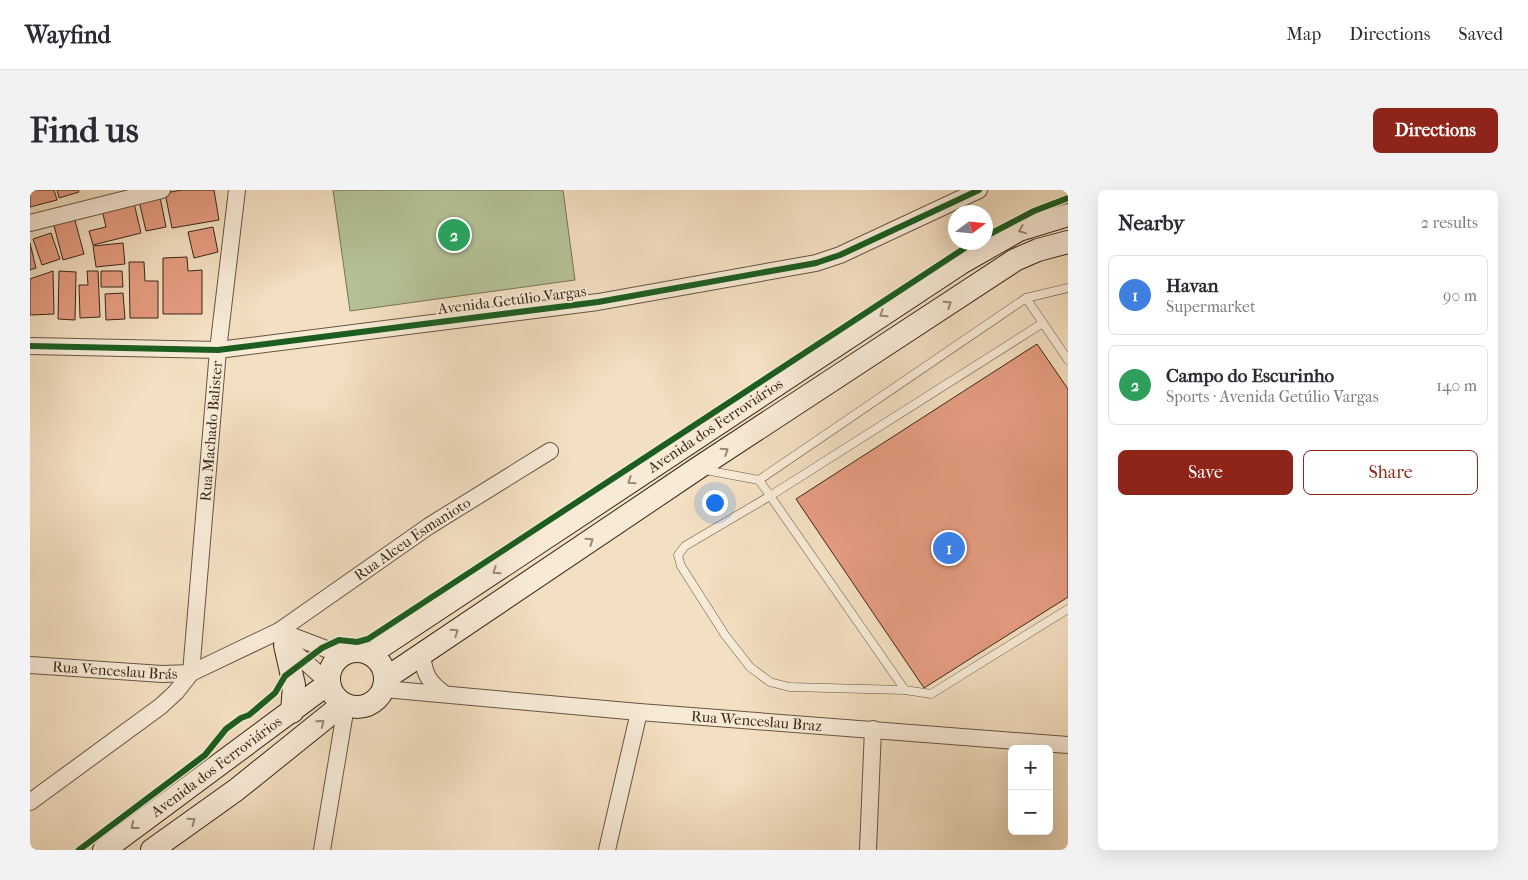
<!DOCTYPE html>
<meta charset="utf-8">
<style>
body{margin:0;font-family:"IM FELL French Canon",serif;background:#f2f2f3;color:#2b2b33}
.controls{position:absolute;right:15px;bottom:15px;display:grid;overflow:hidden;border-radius:8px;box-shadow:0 5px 20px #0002}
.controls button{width:45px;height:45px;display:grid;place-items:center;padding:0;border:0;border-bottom:1px solid #e1e1e2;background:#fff;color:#2b2b33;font:25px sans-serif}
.compass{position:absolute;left:918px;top:15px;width:45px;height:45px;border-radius:50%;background:#fff;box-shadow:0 5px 20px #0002;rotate:75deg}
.you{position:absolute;left:684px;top:312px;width:18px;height:18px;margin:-12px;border:4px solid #fff;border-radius:50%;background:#1a73e8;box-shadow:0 0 0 8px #1a73e833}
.badge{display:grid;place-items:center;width:32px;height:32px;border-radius:50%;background:#8f2418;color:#fff;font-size:16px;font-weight:700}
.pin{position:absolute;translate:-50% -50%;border:2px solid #fff;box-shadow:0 1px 5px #0006}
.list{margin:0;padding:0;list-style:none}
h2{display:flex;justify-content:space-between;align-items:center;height:65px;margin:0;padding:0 20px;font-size:21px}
h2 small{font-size:16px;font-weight:400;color:#7c7c81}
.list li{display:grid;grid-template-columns:32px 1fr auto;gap:15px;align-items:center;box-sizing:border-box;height:80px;margin:0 10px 10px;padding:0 10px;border:1px solid #e1e1e2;border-radius:8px}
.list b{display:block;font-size:19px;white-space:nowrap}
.list p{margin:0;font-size:16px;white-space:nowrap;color:#7c7c81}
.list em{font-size:16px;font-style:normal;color:#7c7c81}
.actions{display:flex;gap:10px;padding:15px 20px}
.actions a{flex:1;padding:11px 0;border:1px solid #8f2418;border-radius:8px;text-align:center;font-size:18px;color:#8f2418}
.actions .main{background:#8f2418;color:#fff}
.map{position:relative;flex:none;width:1038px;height:660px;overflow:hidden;border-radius:8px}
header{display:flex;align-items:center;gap:30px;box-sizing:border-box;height:70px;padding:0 25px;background:#fff;border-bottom:1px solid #e1e1e2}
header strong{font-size:24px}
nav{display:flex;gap:28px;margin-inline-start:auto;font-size:18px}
.intro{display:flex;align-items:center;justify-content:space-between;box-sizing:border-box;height:120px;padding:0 30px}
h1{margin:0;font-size:35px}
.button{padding:12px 22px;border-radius:8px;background:#8f2418;color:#fff;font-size:18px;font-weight:700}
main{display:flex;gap:30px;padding:0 30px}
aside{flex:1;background:#fff;border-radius:8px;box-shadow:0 5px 20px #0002}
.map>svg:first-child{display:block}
.garden{fill:#b5c397;stroke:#787456}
.building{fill:#e69c81;stroke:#3a2615}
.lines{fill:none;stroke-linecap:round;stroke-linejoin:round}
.lane-casing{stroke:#685440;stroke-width:9}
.street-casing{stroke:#685440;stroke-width:18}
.secondary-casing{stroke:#3a2615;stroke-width:24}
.lane{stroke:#f7ead7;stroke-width:8}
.street{stroke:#f7ead7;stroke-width:16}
.secondary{stroke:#f7ead7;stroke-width:22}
.cycleway-casing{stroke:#f7ead7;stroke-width:9}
.cycleway{stroke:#1b5e20;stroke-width:6}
.oneway{stroke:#988876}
.labels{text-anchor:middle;stroke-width:4;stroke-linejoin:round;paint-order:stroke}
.street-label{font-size:15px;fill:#3a2615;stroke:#f7ead7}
</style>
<header>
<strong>Wayfind</strong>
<nav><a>Map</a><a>Directions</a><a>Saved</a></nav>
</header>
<div class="intro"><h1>Find us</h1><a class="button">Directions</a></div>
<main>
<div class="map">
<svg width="1038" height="660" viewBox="0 0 1038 660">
<rect width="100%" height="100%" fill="#f3dfc1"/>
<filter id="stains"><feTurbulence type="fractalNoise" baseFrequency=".004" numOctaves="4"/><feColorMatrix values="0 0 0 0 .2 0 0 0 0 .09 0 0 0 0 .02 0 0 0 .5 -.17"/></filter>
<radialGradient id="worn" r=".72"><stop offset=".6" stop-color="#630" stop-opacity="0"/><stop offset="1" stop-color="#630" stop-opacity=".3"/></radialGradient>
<polygon class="garden" points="303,0 533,0 545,90 320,121"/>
<g class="building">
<polygon points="0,0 24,0 27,10 0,17"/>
<polygon points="27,0 48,0 49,2 29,8"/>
<polygon points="152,0 184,0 189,30 142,38 135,3"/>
<polygon points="130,7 136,37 116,41 109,11"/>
<polygon points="104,13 111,43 63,55 59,41 76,37 72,20"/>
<polygon points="44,27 54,64 33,70 23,32"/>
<polygon points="183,37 188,62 164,68 158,42"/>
<polygon points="21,43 30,69 12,75 3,49"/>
<polygon points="0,53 6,78 0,80"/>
<polygon points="93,53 95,74 66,77 63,56"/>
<polygon points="157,67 158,81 172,80 172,124 133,124 133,68"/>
<polygon points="99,72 114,72 115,91 128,91 128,128 100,128"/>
<polygon points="23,81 24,124 0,125 0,89"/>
<polygon points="29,81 46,82 45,130 28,129"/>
<polygon points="57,81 68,81 70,127 50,128 49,95 58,95"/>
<polygon points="71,81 92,81 93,97 71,97"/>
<polygon points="93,103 95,129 76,130 75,104"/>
<polygon points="1007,154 1038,199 1038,407 894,498 766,309"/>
</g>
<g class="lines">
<g class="lane-casing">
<g id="lane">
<polyline points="996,108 1038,170"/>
<polyline points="675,280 729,290 996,108 1038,98"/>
<polyline points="729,290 875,500 901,504 1038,419"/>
<polyline points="875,500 759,497 740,492 720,477 695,445 651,376 648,365 655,356 740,306 1013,133"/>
</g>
</g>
<g class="street-casing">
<g id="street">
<polyline points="0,33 132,0"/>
<polyline points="0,156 188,160 568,112 786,73 810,65 949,0"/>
<polyline points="249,441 312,465"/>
<polyline points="255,454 299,493"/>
<path d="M 392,464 C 394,484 399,493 415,504"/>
<path id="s1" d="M 0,475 L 132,484 L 161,483 L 249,441 L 399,336 L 520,261"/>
<path id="s2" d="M 354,499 L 609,522 L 1038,555"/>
<path id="s3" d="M 0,612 L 131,516 L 146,502 L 161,483 L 188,160 L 207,0"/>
<polyline points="292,660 316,516"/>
<polyline points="577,660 609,522"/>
<polyline points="838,660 843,539"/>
</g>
</g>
<g class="secondary-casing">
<g id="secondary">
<polyline points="255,455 264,495 262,522"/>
<circle cx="327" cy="489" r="28"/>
<path id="s4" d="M 340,464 L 931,73 L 989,40 L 1038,25"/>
<polyline points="355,489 668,278 985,70 1008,60 1038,52"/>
<path id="s5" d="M 74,660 L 299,493"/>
<polyline points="122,660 206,600 313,514"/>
</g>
</g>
<use href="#lane" class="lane"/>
<use href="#street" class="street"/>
<use href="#secondary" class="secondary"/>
<g class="cycleway-casing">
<g id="cycleway">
<polyline points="956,46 1004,21 1038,8"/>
<polyline points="0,156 188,160 568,112 786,73 810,65 949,0"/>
<polyline points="49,660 175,565 196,539 211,528 219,525 245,503 255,486 292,458 309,450 327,452 338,449 944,52"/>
</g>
</g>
<use href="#cycleway" class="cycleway"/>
</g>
<defs><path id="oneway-chevron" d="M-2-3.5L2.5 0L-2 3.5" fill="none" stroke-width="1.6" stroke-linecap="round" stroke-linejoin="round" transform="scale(1.25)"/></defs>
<g class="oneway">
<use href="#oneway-chevron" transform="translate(992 40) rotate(158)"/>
<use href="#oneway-chevron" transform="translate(918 114) rotate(-33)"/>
<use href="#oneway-chevron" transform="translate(853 124) rotate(147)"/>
<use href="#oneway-chevron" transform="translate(695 261) rotate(-33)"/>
<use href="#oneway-chevron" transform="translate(601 291) rotate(147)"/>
<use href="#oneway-chevron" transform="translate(560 351) rotate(-34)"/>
<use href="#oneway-chevron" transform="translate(466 381) rotate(147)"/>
<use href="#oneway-chevron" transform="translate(425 442) rotate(-34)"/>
<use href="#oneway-chevron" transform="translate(291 533) rotate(-39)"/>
<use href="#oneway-chevron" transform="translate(162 631) rotate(-35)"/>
<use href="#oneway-chevron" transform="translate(104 636) rotate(142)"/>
</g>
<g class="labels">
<g class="street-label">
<text transform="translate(482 110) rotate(-7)" y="5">Avenida Getúlio Vargas</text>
<text dy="5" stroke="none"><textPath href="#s4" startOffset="414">Avenida dos Ferroviários</textPath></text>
<text dy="5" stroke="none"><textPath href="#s3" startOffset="450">Rua Machado Balister</textPath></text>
<text dy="5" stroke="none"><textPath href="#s1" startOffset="421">Rua Alceu Esmanioto</textPath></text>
<text dy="5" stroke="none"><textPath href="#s1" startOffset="85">Rua Venceslau Brás</textPath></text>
<text dy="5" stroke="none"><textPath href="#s2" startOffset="374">Rua Wenceslau Braz</textPath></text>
<text dy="5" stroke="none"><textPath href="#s5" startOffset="140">Avenida dos Ferroviários</textPath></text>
</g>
</g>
<rect width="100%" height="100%" filter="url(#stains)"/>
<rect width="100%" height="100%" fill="url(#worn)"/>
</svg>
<div class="controls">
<button>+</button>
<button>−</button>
</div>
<svg class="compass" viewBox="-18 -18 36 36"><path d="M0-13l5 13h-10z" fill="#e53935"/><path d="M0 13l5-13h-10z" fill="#7c7c81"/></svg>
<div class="you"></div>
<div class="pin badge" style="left:919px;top:358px;background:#3f7fe0">1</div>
<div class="pin badge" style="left:424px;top:45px;background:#2e9e5b">2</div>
</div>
<aside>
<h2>Nearby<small>2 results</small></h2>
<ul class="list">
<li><span class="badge" style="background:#3f7fe0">1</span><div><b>Havan</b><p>Supermarket</p></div><em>90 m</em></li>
<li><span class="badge" style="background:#2e9e5b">2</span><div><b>Campo do Escurinho</b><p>Sports · Avenida Getúlio Vargas</p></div><em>140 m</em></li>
</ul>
<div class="actions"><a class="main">Save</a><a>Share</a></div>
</aside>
</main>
